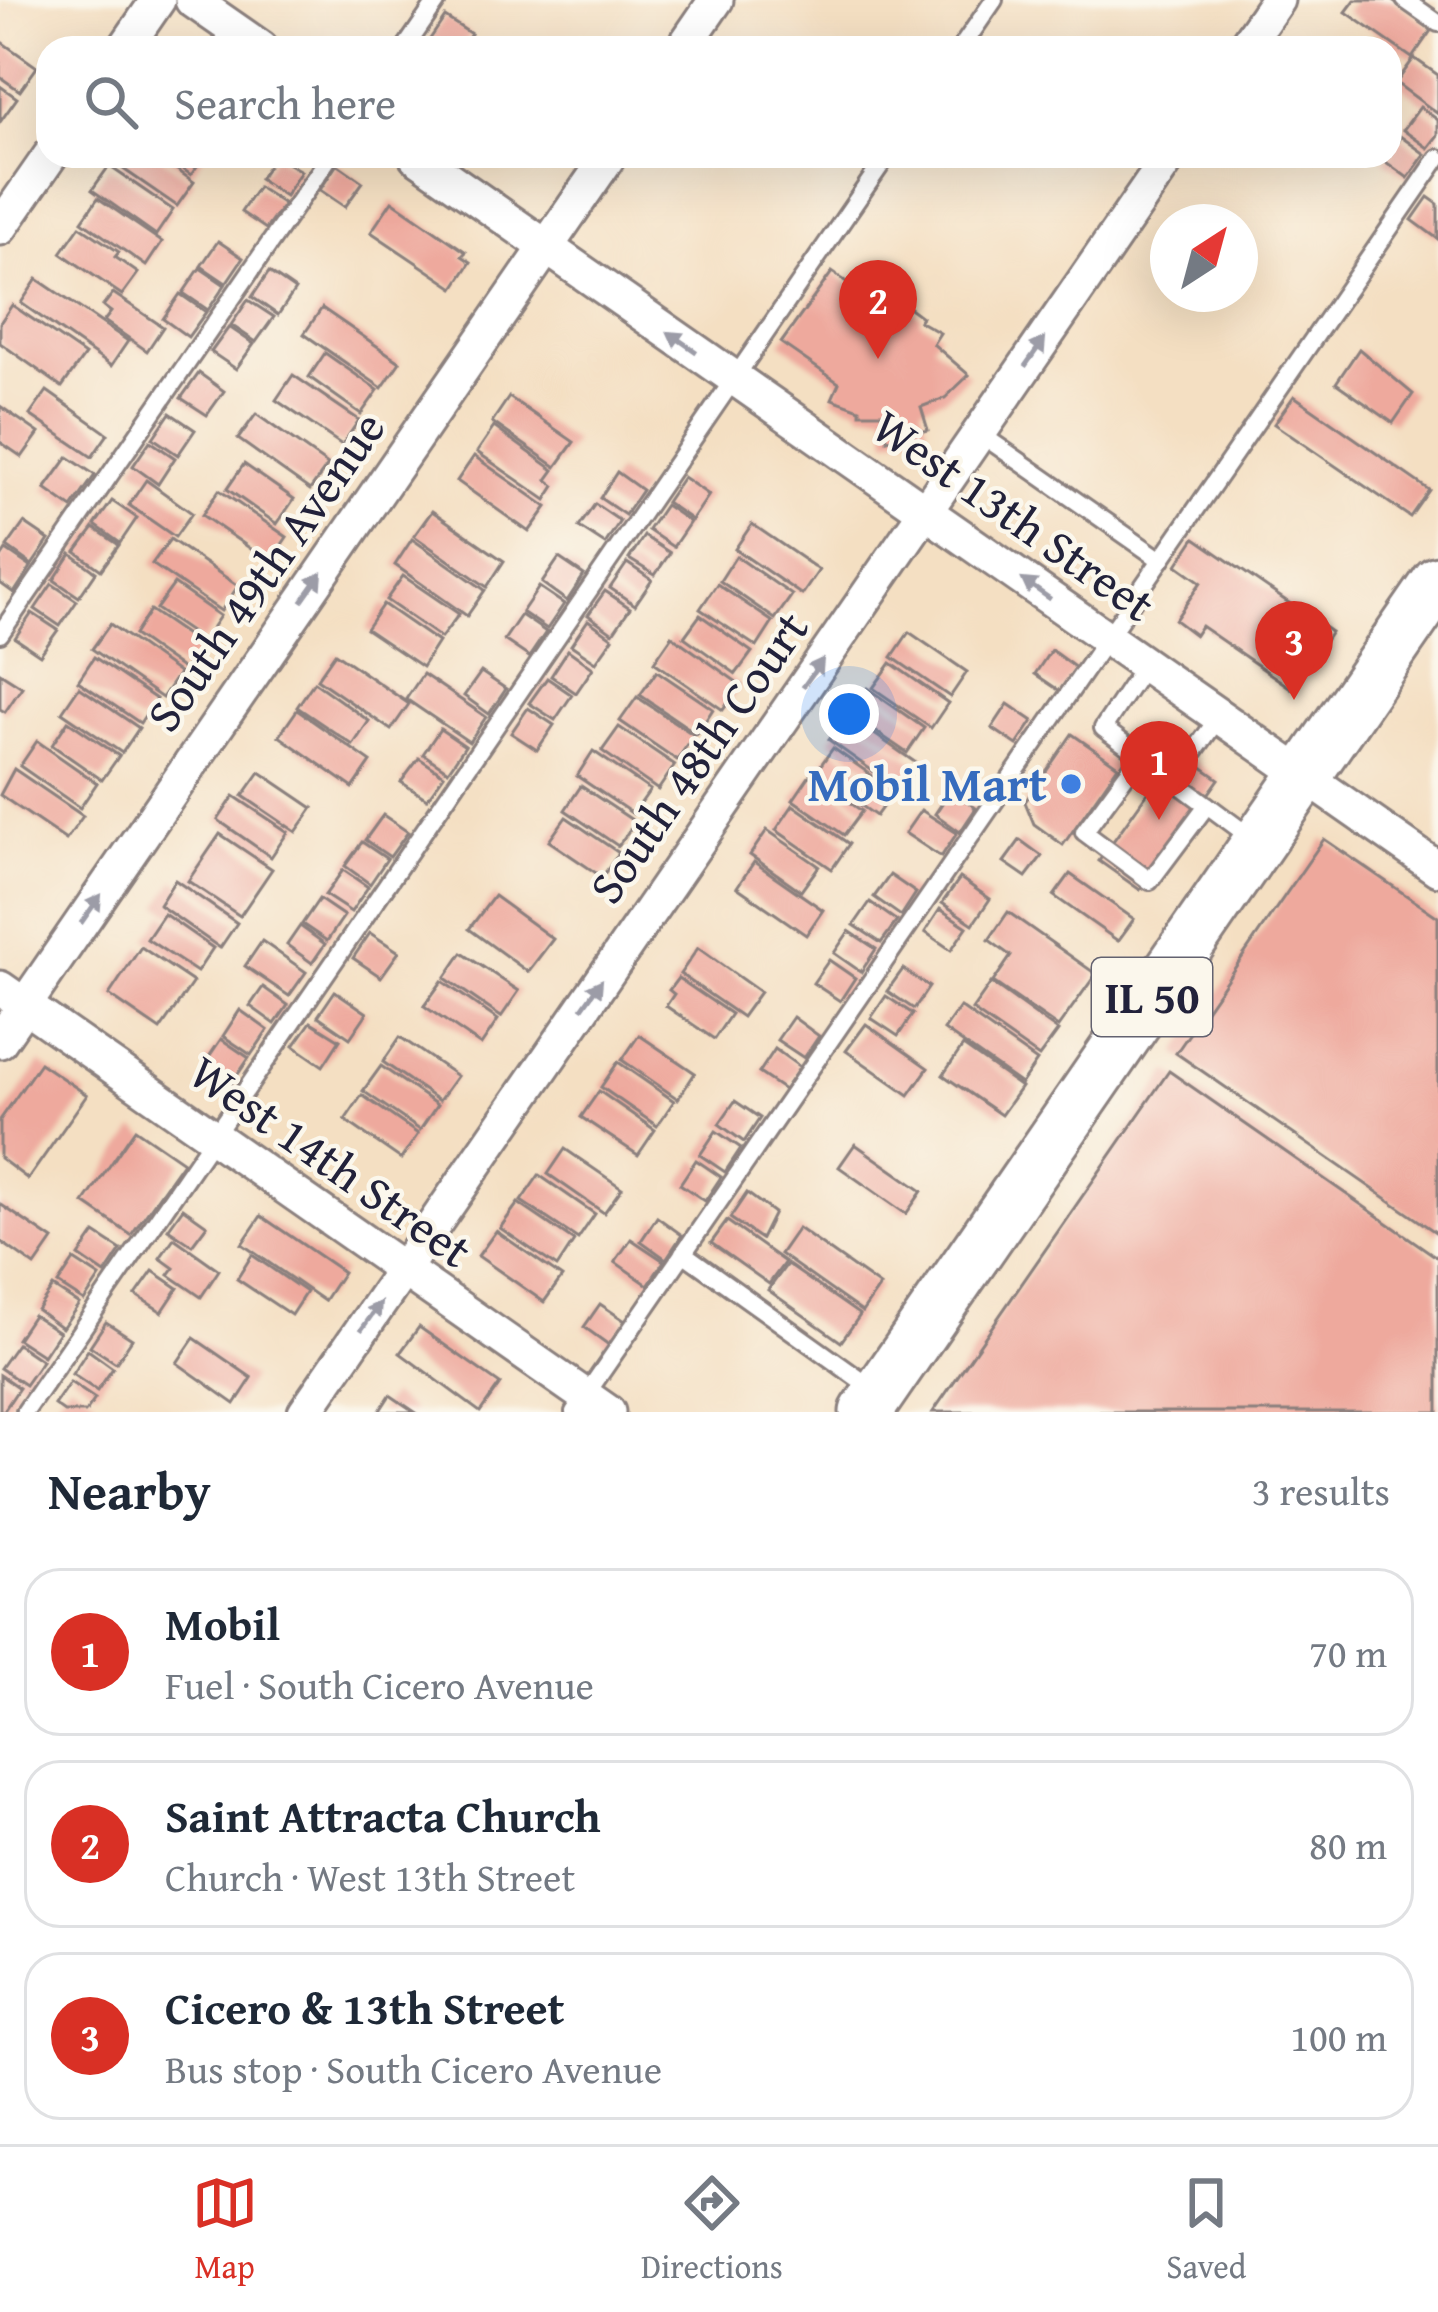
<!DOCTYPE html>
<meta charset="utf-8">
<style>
body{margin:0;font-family:"Gentium Book Plus",serif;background:#f2f2f3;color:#1f2937}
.compass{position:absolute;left:1150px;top:204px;width:108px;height:108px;border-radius:50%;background:#fff;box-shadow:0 12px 48px #0002;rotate:36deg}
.you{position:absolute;left:849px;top:714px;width:42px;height:42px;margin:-30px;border:9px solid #fff;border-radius:50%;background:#1a73e8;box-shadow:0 0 0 18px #1a73e833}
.badge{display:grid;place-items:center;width:78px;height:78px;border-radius:50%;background:#d93025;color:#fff;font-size:39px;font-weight:700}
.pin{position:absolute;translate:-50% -99px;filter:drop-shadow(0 3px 6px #0008)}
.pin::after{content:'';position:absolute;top:63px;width:42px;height:36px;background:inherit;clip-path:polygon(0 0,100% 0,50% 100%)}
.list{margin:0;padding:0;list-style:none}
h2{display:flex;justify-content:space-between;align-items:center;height:156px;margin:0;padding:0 48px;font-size:51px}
h2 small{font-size:39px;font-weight:400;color:#747a83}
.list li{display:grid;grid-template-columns:78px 1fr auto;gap:36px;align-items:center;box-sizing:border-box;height:168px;margin:0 24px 24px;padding:0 24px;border:3px solid #e0e1e3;border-radius:36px}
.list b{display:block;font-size:45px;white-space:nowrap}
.list p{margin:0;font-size:39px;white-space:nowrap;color:#747a83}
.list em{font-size:39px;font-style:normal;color:#747a83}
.icon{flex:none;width:66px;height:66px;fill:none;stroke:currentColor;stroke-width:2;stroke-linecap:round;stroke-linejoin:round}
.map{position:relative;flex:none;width:1438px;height:1412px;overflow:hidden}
.search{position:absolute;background:#fff;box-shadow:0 12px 48px #0002;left:36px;right:36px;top:36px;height:132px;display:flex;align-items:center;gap:30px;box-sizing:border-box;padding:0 42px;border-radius:36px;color:#747a83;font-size:45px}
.sheet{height:732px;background:#fff}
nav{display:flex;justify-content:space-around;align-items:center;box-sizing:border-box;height:168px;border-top:3px solid #e0e1e3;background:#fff;font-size:33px;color:#747a83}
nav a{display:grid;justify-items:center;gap:6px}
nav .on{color:#d93025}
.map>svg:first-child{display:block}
.building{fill:#eea99d}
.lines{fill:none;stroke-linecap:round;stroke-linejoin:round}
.lane-casing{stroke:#8b807e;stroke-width:22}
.street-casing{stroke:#8b807e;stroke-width:39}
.primary-casing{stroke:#8b807e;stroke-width:57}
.lane{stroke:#fff;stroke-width:16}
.street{stroke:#fff;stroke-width:33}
.primary{stroke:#fff;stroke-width:51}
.oneway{fill:#9c9ca7}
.shop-dot{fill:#3f7fe0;stroke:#fbf7ec;stroke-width:4.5}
.labels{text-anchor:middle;stroke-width:9;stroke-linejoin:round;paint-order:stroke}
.shield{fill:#fbf7ec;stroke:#636270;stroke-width:3}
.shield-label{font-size:45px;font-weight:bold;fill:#22223b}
.street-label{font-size:48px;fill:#22223b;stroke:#fbf7ec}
.shop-label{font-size:48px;font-weight:bold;fill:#366cbe;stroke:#fbf7ec;text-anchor:end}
</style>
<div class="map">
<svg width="1438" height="1412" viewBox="0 0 1438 1412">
<rect width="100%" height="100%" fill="#fbf7ec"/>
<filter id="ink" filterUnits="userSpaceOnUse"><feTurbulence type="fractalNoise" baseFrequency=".00833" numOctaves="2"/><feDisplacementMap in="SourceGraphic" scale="24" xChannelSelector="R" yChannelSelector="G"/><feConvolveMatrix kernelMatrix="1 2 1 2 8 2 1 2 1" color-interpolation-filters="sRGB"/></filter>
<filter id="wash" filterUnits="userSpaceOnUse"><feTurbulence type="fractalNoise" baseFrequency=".004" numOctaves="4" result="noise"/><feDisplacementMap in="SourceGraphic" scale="48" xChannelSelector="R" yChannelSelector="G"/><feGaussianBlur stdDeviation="2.7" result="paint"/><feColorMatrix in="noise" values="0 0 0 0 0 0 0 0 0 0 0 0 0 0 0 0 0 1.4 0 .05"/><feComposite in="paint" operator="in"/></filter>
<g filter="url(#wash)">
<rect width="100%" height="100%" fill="#f4dfc2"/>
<g id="blocks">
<g class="building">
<polygon points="1355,0 1391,0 1432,29 1412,58 1346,12"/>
<polygon points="445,17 471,34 461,48 437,48 428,42"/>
<polygon points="0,41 37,67 20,91 0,77"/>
<polygon points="1414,58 1438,75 1438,114 1396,83"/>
<polygon points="0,86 17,98 0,122"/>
<polygon points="1420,107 1438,120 1438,135 1428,148 1403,130"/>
<polygon points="1400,136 1425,154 1408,178 1383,160 1390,156"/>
<polygon points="126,156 158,156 194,182 177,206 119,166"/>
<polygon points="165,156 204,156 191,175"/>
<polygon points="275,156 301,171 285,196 259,179"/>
<polygon points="337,164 363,182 345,207 320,190"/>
<polygon points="109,166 173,210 156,235 92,190"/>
<polygon points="258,187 284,204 266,229 241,212"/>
<polygon points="1428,197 1438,204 1438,239 1412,220"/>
<polygon points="98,198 162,242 146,266 82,221"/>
<polygon points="392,201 466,252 462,256 471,262 454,288 371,232"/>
<polygon points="80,226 119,252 115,257 138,273 122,295 61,253"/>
<polygon points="218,241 243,258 226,283 201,266"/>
<polygon points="200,268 225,285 208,310 183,293"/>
<polygon points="269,272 295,290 278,315 252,297"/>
<polygon points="832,272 871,299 880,286 922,317 919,321 940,333 933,344 969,375 945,398 921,407 928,430 887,440 885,413 860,413 860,409 832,399 839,383 781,343"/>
<polygon points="37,279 128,341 111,366 21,303"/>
<polygon points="113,293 163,327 147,351 104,321 111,312 103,306"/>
<polygon points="180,294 206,312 188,337 163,319"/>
<polygon points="248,300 274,317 256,342 231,325"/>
<polygon points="12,305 85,355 62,387 0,343 0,323"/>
<polygon points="322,308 400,362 382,388 304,334"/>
<polygon points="229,327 254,344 236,369 211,352"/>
<polygon points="1359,349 1413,394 1393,423 1336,383"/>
<polygon points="325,353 378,390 361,414 309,377"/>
<polygon points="199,373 224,391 207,415 181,398"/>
<polygon points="293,375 359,420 342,445 276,400"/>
<polygon points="47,391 108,434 92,457 30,415"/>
<polygon points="1294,396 1429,490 1410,517 1274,424"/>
<polygon points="509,397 574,442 556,467 492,422"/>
<polygon points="0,406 39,433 22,457 0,442"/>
<polygon points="170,413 195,430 178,455 153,438"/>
<polygon points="256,414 328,465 310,490 238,439"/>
<polygon points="494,427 554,470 547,480 555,486 546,500 477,452"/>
<polygon points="150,441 175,458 158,484 133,466"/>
<polygon points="474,456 547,507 529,532 457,481"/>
<polygon points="68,457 95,475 72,508 45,489"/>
<polygon points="244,464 294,499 277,524 227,489"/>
<polygon points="617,472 642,490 625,515 600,498"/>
<polygon points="683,477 709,495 692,520 666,502"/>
<polygon points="146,480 192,513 175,537 129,505"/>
<polygon points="219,490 287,537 270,562 202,515"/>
<polygon points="112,501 137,518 120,543 95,525"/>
<polygon points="595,504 620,521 605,544 579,527"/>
<polygon points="665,505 690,522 673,547 648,530"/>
<polygon points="432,511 504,561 487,587 414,536"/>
<polygon points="24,523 49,540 32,565 7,547"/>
<polygon points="752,524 819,570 802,595 735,549"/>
<polygon points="94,528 119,545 101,570 76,552"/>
<polygon points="644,536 670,553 655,575 629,559"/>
<polygon points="1195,538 1331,632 1292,689 1201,626 1195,635 1175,620 1201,582 1177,565"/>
<polygon points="170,539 238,586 221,611 152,564"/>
<polygon points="412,539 485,590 467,616 395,565"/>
<polygon points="6,550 31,567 14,593 0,583 0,559"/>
<polygon points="71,554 96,572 79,597 54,580"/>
<polygon points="736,556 792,595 775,619 720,581"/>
<polygon points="559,558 584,575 567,601 542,583"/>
<polygon points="627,563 652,580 635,605 610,588"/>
<polygon points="403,576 459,614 441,638 386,600"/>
<polygon points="52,584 77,601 60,626 35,609"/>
<polygon points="174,584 220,616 203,641 156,609"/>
<polygon points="717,584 773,622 757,647 700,609"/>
<polygon points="539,587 564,604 547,629 522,612"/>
<polygon points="605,591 630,608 613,633 588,615"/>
<polygon points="383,604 438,642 422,667 366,629"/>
<polygon points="150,610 201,645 184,670 134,635"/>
<polygon points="32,613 58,630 40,655 15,638"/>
<polygon points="521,615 546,632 529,657 504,640"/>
<polygon points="700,615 752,652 736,674 684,637"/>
<polygon points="588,620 613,638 596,662 571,645"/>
<polygon points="110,624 179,673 162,698 92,649"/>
<polygon points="909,632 967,672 950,697 892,657"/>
<polygon points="672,636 741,685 723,710 654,662"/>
<polygon points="568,650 593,668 576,693 551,676"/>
<polygon points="1051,650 1076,668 1060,691 1035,674"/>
<polygon points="335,653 409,704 391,730 317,679"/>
<polygon points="94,657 156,699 140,723 78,681"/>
<polygon points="891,663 948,703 931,728 873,688"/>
<polygon points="657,671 713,709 697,734 640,695"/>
<polygon points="481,672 506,689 489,714 464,696"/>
<polygon points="0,673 22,687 5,712 0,709"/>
<polygon points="423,674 486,717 469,742 406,699"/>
<polygon points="547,678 572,695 555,720 529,703"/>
<polygon points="314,682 369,721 353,745 297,707"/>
<polygon points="79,687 139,728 122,753 62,712"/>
<polygon points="867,688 924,728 907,753 849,713"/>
<polygon points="637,697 694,735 677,760 620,721"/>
<polygon points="1008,704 1033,721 1017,745 992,728"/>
<polygon points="528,708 554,725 537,750 511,733"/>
<polygon points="297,710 371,762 353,788 279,736"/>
<polygon points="847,715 916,763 898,789 829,740"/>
<polygon points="68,721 119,756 102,780 52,745"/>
<polygon points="619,727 675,765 658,790 602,751"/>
<polygon points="440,729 465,746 448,771 423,754"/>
<polygon points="1072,734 1118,766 1063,845 1034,824 1025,802"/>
<polygon points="37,741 97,783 80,808 20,766"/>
<polygon points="833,748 894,791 876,816 815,773"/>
<polygon points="1178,750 1219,779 1140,890 1099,861"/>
<polygon points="593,751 650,790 633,814 577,776"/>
<polygon points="419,758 444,775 427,799 401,782"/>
<polygon points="14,769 83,816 66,840 0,795"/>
<polygon points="260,772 313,808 296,832 243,796"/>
<polygon points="810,775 862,811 844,835 793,800"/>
<polygon points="581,786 635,822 618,846 565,810"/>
<polygon points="951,790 976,808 960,832 935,814"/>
<polygon points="234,796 288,832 271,857 218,820"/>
<polygon points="793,805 849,844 832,869 776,830"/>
<polygon points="921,810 957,833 941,857 905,833"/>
<polygon points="383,815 408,832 390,857 365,840"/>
<polygon points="566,817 619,853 602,877 549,841"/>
<polygon points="767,830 819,866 801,891 750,855"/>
<polygon points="220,834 272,869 240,916 188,881"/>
<polygon points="1324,839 1438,917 1438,1234 1176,1053"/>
<polygon points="1020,840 1042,856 1026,877 1004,862"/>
<polygon points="362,842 387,859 370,884 345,866"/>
<polygon points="754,862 823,910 806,935 737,887"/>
<polygon points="343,870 368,887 351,912 325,895"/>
<polygon points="1070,874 1134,919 1118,941 1054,896"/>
<polygon points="890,875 916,893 901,916 874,897"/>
<polygon points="960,878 990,899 973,924 942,903"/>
<polygon points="175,880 237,923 220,948 159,905"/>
<polygon points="494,896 553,939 528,972 469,929"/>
<polygon points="319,899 344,916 327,941 302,924"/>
<polygon points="870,902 897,921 881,943 854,925"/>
<polygon points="940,909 967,927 951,950 925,932"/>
<polygon points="1008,912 1096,974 1058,1027 993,982 1011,956 989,940"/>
<polygon points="164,914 213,948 197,972 147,939"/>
<polygon points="300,926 325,944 312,963 287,945"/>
<polygon points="849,931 876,949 861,972 834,953"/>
<polygon points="370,933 399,952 381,977 353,958"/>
<polygon points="262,941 306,972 289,996 245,966"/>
<polygon points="141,947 193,982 160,1030 109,995"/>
<polygon points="698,948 760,992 742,1017 680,974"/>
<polygon points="462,953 519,991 501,1017 445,978"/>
<polygon points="829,960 855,978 840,1001 813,983"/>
<polygon points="903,969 929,987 914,1009 887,991"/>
<polygon points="678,978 731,1014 714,1039 666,1006 674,994 669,990"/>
<polygon points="442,981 498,1020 481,1045 424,1006"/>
<polygon points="991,983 1058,1031 1039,1057 972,1010"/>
<polygon points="263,987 288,1005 275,1024 250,1006"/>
<polygon points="335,991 367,1013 350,1038 318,1016"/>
<polygon points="886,996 913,1014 898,1036 871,1018"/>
<polygon points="960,1007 1037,1061 1021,1084 944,1030"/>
<polygon points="240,1010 268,1030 251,1055 223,1036"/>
<polygon points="793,1017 819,1036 804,1058 777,1040"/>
<polygon points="311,1022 340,1040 323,1066 294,1046"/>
<polygon points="866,1024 928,1068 909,1095 846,1051"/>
<polygon points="639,1035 695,1073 678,1099 622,1060"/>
<polygon points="400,1037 457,1076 439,1101 383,1062"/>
<polygon points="221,1039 249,1058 232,1083 204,1064"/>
<polygon points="963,1046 1021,1087 1001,1115 943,1075"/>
<polygon points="775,1049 800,1067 784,1090 759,1073"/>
<polygon points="618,1062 674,1101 657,1126 601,1087"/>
<polygon points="40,1063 87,1095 28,1179 0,1158 0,1120"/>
<polygon points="381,1066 437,1105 420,1130 363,1091"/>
<polygon points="1169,1071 1438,1258 1438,1412 933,1412"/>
<polygon points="599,1091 655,1130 638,1155 581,1117"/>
<polygon points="362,1095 418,1134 401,1159 345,1120"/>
<polygon points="735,1101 760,1118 744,1142 719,1124"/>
<polygon points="135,1129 183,1162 131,1235 84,1203"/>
<polygon points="716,1131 741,1148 725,1172 700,1155"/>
<polygon points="855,1144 922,1191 906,1214 839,1167"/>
<polygon points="565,1149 622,1188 604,1213 548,1174"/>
<polygon points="696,1160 721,1177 705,1201 680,1184"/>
<polygon points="539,1175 595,1214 578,1239 521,1201"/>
<polygon points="747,1193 774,1213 761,1239 730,1218"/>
<polygon points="518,1203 574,1241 557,1267 500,1228"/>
<polygon points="0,1204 53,1240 35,1266 0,1241"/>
<polygon points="183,1208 207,1225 192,1245 168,1229"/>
<polygon points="261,1216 343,1272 324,1301 242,1244"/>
<polygon points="657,1217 682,1235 666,1259 641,1241"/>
<polygon points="727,1221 785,1262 769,1284 711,1243"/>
<polygon points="798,1228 880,1286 862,1312 780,1254"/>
<polygon points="496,1231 562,1277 544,1302 478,1256"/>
<polygon points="95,1233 121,1250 105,1274 79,1256"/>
<polygon points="174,1238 219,1270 201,1297 169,1275 174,1268 160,1258"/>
<polygon points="631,1239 664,1261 648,1285 615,1262"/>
<polygon points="252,1255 306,1292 291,1315 237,1279"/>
<polygon points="74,1260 100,1277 84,1301 58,1284"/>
<polygon points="787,1264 860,1315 841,1342 768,1290"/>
<polygon points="153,1271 178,1288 162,1312 136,1295"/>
<polygon points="53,1287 79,1304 62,1328 37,1310"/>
<polygon points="600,1304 625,1321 609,1345 584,1327"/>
<polygon points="33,1315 59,1332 43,1356 17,1339"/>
<polygon points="106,1322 132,1339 116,1363 90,1346"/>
<polygon points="419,1327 500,1384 480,1412 400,1353"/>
<polygon points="194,1338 252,1378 235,1404 177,1363"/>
<polygon points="17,1344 42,1361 25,1385 0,1368"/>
<polygon points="88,1350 113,1368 97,1391 72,1374"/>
<polygon points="0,1375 19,1388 3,1412 0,1410"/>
<polygon points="70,1382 95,1399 86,1412 64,1412 54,1405"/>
<polygon points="390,1395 415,1412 379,1412"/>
</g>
</g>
</g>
<g filter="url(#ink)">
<use href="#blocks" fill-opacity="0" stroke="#8b807e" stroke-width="3"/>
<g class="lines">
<g class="lane-casing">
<g id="lane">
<polyline points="1405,0 1438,23"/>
<polyline points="405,48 438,0"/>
<polyline points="961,48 994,0"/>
<polyline points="979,433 1161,560"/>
<polyline points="0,634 330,156"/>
<polyline points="1145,665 1103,728 1253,839"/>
<polyline points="1140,756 1084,832 1150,881 1207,805"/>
<polyline points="1174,780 1219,717"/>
<polyline points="683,1253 873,1389"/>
<polyline points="25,1412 887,156"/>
<polyline points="574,1412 1438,158"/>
</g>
</g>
<g class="street-casing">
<g id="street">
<polyline points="192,0 261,48"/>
<polyline points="125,48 158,0"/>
<polyline points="683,48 716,0"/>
<polyline points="1244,48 1277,0"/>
<polyline points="416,156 1438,869"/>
<polyline points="0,228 50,156"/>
<polyline points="0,988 608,1412"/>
<polyline points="0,1041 609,156"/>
<polyline points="305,1412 1170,156"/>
</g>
</g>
<g class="primary-casing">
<polyline id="primary" points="866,1412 1438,582"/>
</g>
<use href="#lane" class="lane"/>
<use href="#street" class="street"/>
<use href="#primary" class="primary"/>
</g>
<defs><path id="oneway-solid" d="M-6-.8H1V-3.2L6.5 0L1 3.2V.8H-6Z" transform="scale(3)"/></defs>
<g class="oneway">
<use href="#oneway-solid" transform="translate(682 342) rotate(-145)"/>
<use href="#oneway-solid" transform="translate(1035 352) rotate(-55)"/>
<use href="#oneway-solid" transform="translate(312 587) rotate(-55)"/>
<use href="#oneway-solid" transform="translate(1036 589) rotate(-145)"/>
<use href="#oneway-solid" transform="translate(813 673) rotate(-55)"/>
<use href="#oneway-solid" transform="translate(91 909) rotate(-55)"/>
<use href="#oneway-solid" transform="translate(592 994) rotate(-55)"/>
<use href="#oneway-solid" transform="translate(371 1316) rotate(-55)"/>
</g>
</g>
<circle class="shop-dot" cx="1071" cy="784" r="12"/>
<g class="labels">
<rect class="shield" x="1092" y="958" width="120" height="78" rx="9"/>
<g class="shield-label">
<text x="1152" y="1013">IL 50</text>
</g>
<g class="street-label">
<text transform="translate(1014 515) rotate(35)" y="17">West 13th Street</text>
<text transform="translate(265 571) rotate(-55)" y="17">South 49th Avenue</text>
<text transform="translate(698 757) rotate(-55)" y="17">South 48th Court</text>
<text transform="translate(331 1161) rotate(35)" y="17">West 14th Street</text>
</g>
<g class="shop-label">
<text x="1047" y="801">Mobil Mart</text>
</g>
</g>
</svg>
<svg class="compass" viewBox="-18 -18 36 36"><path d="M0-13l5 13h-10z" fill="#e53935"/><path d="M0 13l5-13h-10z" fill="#747a83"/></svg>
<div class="you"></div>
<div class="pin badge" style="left:1159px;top:820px">1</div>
<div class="pin badge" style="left:878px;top:359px">2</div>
<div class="pin badge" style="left:1294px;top:700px">3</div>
<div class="search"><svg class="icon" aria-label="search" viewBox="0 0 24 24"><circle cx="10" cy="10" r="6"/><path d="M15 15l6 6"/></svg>Search here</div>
</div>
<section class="sheet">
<h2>Nearby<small>3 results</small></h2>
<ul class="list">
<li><span class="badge">1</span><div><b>Mobil</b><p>Fuel · South Cicero Avenue</p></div><em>70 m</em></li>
<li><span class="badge">2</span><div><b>Saint Attracta Church</b><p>Church · West 13th Street</p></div><em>80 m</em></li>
<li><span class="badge">3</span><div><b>Cicero &amp; 13th Street</b><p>Bus stop · South Cicero Avenue</p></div><em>100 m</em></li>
</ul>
</section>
<nav>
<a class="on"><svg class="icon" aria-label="map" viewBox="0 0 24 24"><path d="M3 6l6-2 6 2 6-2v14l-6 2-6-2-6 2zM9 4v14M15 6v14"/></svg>Map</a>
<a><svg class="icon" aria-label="directions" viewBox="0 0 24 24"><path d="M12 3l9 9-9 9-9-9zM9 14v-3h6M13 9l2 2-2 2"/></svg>Directions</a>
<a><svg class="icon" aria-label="saved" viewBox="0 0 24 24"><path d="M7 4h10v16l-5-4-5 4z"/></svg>Saved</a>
</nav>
